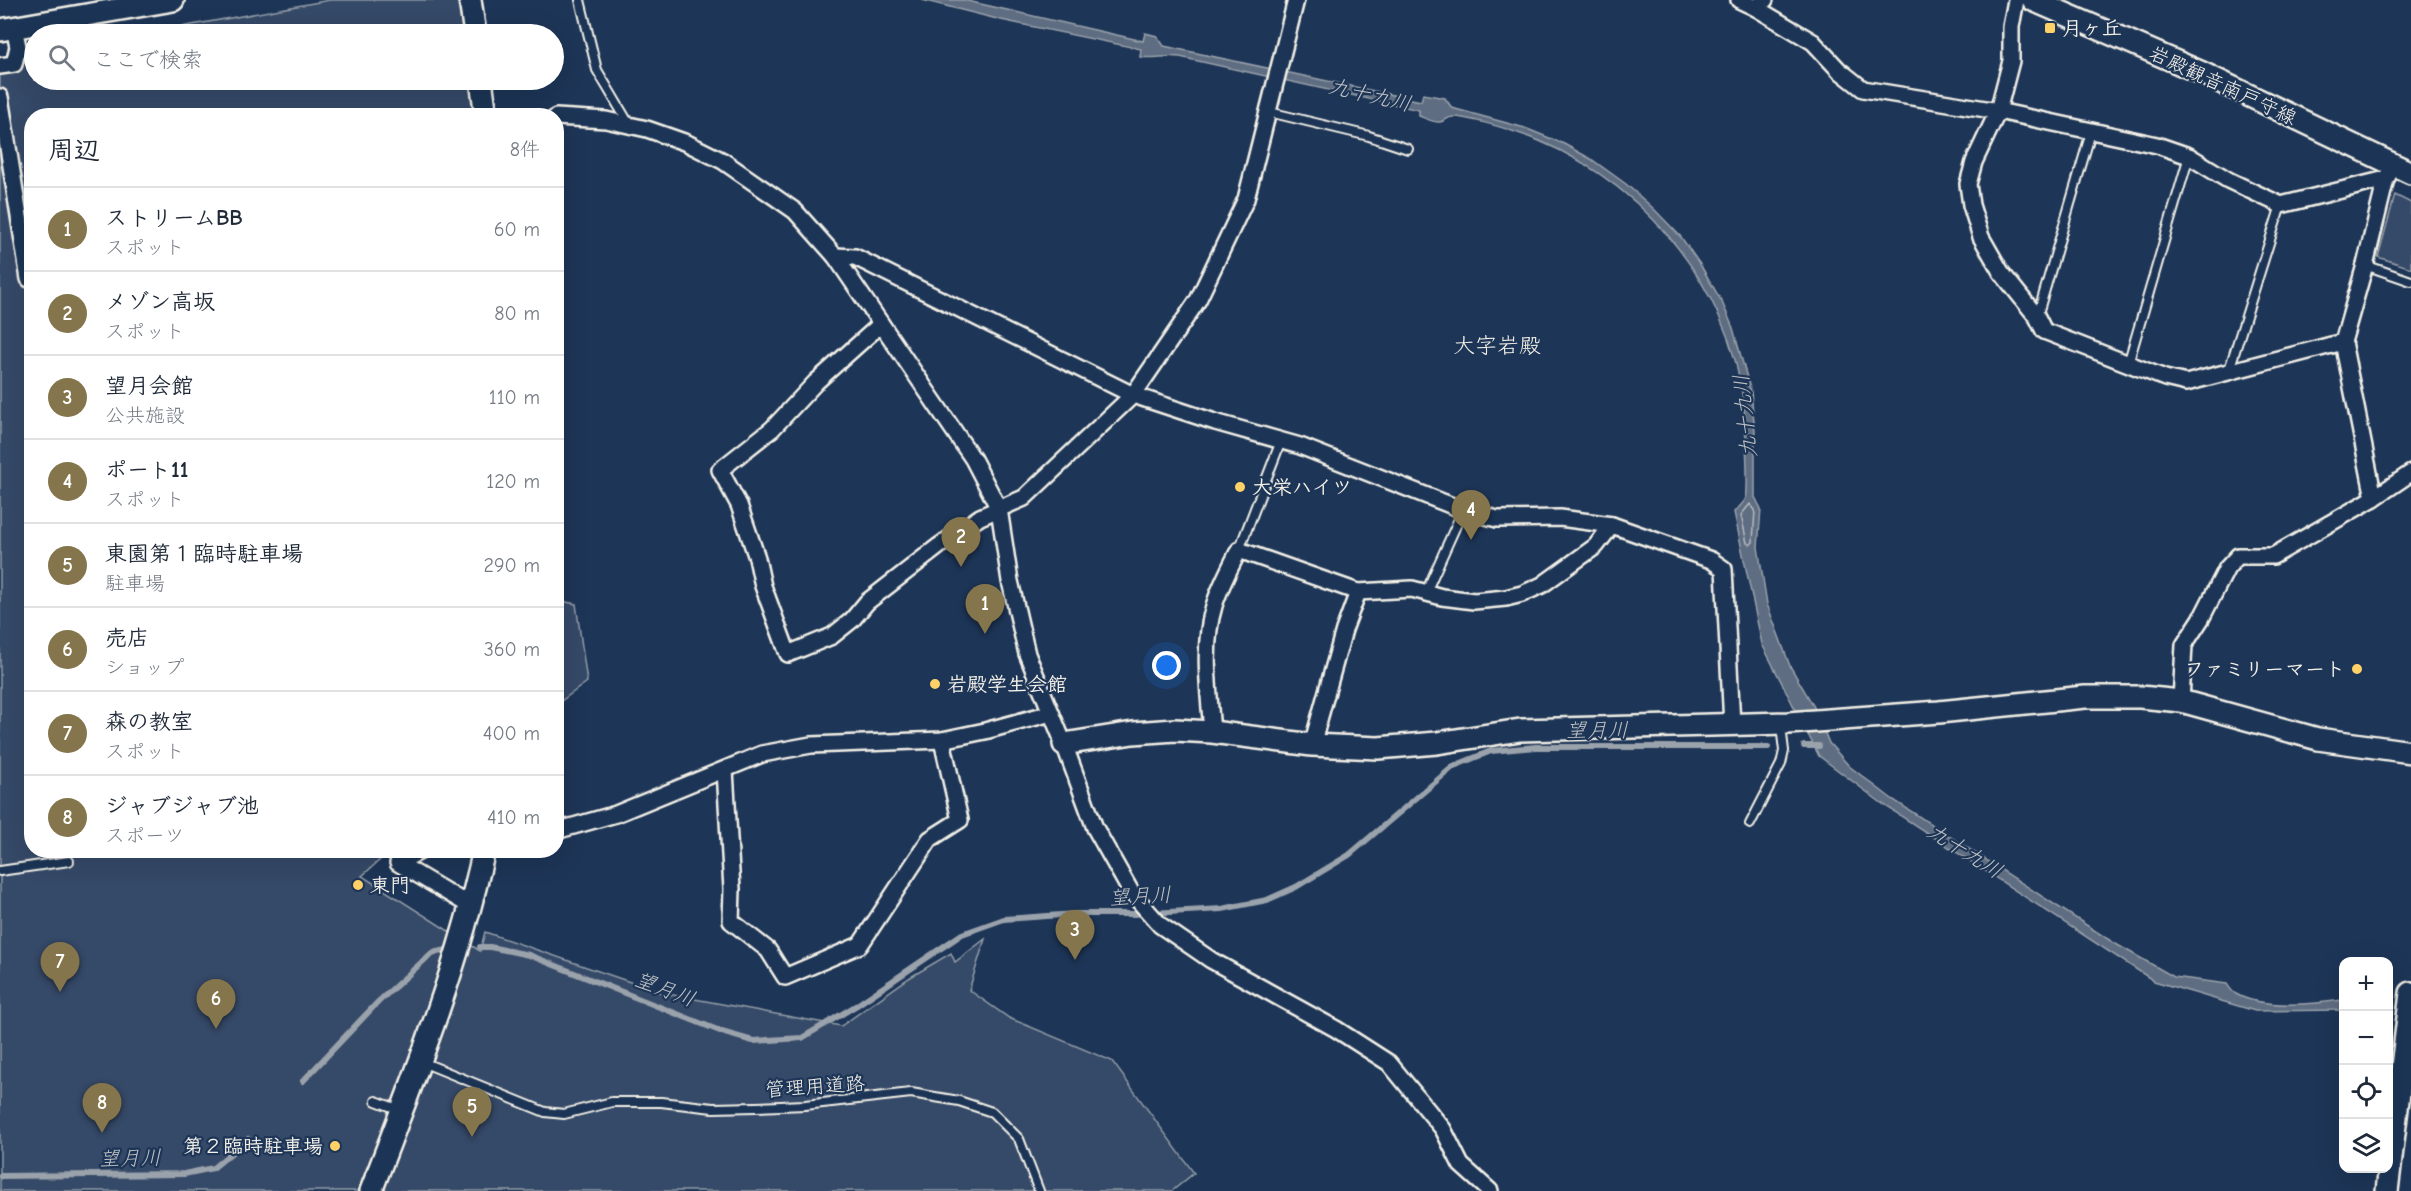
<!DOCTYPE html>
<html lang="ja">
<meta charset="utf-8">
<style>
body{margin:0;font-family:"Comic Neue","Klee One",sans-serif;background:#f6f6f7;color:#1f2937}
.controls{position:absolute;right:18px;bottom:18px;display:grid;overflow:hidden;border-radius:12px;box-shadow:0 6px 24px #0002}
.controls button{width:54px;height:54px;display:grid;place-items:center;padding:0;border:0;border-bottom:2px solid #e0e1e3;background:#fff;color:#1f2937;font:30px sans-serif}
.you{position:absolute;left:1167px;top:666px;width:21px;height:21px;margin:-15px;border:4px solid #fff;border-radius:50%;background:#1a73e8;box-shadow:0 0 0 9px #1a73e833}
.badge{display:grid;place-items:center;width:39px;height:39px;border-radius:50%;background:#84754c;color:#fff;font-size:20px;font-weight:700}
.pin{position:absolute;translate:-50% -50px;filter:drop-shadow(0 2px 3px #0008)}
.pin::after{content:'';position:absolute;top:32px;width:21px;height:18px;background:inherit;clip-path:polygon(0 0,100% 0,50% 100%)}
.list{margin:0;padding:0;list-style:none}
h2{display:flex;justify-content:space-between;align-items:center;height:78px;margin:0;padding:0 24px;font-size:26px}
h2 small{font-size:20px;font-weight:400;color:#747a83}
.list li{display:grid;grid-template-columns:39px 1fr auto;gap:18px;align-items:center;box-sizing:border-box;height:84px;padding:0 24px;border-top:2px solid #e0e1e3}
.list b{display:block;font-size:22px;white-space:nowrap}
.list p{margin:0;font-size:20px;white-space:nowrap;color:#747a83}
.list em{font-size:20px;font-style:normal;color:#747a83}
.icon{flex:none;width:33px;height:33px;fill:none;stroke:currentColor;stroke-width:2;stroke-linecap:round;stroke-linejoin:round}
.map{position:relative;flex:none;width:2411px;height:1191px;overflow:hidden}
.search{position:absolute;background:#fff;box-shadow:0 6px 24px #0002;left:24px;top:24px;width:540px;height:66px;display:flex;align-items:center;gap:15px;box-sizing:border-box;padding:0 21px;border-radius:33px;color:#747a83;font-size:22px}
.panel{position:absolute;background:#fff;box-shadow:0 6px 24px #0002;left:24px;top:108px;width:540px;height:750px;border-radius:24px}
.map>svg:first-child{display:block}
.green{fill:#354a67;stroke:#949ea8;stroke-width:1.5}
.water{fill:#5e6d82;stroke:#9aa2ab;stroke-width:1.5}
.pier{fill:#1d3557}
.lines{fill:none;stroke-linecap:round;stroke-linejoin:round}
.shore{stroke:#b8bcbf;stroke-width:1.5}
.stream{stroke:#9aa2ab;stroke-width:6}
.lane-casing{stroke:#f4f1e8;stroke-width:12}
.street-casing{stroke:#f4f1e8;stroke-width:20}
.secondary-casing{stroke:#f4f1e8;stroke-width:26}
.lane{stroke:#1d3557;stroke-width:8}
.street{stroke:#1d3557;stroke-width:15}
.secondary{stroke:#1d3557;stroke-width:21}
.poi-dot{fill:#ffd166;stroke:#1d3557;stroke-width:2}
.labels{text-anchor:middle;stroke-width:4.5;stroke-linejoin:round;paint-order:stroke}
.poi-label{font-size:20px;font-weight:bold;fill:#f4f1e8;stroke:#1d3557;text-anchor:start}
.street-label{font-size:20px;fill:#f4f1e8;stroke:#1d3557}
.water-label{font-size:21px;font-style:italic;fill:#c0c3c4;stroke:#1d3557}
.quarter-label{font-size:22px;fill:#f4f1e8;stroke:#1d3557}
</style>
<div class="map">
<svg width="2411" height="1191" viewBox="0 0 2411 1191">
<rect width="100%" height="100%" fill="#1d3557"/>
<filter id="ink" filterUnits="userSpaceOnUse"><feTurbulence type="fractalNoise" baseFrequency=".0167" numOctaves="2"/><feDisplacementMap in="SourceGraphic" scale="12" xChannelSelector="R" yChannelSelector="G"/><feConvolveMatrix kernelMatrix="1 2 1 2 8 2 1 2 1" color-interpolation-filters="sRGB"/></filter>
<g filter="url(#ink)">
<g class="green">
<polygon points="330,0 461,0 466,34 142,34"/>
<polygon points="34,56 34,80 474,80 480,115 32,116 32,850 395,851 389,852 362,876 480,951 485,932 662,993 841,1026 909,978 951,953 955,962 985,939 969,990 1009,1018 1112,1061 1194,1173 1172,1191 0,1191 0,62"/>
<polygon points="2395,195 2411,203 2411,268 2378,257"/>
<polygon points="556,600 576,604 587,682 557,704"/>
</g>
<path class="water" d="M 922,0 L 963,0 L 1143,41 L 1145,33 L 1157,36 L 1164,46 L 1421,101 L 1423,94 L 1445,98 L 1452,108 L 1525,128 L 1564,144 L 1591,159 L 1626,184 L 1654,209 L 1681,237 L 1701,266 L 1722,302 L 1733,328 L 1751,392 L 1755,432 L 1755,497 L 1761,509 L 1758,547 L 1767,604 L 1790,666 L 1814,707 L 1829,743 L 1849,766 L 1892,799 L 2114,943 L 2174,977 L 2227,984 C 2229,987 2232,992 2236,994 C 2262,1009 2314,1004 2343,1000 L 2343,1010 L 2255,1011 L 2154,981 L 1884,805 L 1819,756 L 1762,644 L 1734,512 C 1738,508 1744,503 1746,498 C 1749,489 1745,421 1744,407 C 1731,283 1634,170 1515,132 C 1501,127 1467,117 1453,117 C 1448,117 1445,121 1440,122 C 1434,123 1425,118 1419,116 L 1419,110 L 1180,57 C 1166,55 1155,59 1140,57 L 1141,49 L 1001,20 Z"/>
<polygon class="pier" points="2411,988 2411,1006 2388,1009 2388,991"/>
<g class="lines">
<polygon class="shore" points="1750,504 1755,510 1753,542 1750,545 1747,543 1741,515"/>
<g class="stream">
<polyline points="1804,746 1819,746"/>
<polyline points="480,947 490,947 529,955 725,1033 753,1041 802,1038 857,1005 962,934 1004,919 1075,914 1134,914 1222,909 1267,900 1296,887 1349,855 1454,766 1491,751 1536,747 1768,747"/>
<polyline points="303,1081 377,1003 432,953 452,949"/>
<polyline points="0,1176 184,1174 213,1168 248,1139"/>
</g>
<g class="lane-casing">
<g id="lane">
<polyline points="580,0 597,70 629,124"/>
<polyline points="1269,112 1369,136 1408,149"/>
<polyline points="2365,265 2411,281"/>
<polyline points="2037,317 2091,132"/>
<polyline points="2128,364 2189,156"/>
<polyline points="2229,370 2281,205"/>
<polyline points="1239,550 1281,441"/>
<polyline points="1426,592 1463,510"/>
<polyline points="1750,824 1781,764 1784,751 1781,726"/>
<polyline points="0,871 69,861"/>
<polyline points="422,1062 545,1112 564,1114 612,1102 661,1102 713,1108 756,1107 805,1105 911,1093 959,1101 992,1112 1019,1139 1039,1191"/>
<polyline points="376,1101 400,1110"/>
</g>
</g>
<g class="street-casing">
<g id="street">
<polyline points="1739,0 1756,8"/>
<polyline points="1765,0 1756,8 1813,42 1839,70 1863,89 1998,111 2157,145 2189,156 2228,180 2281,205 2386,179"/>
<polyline points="2016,0 2011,27 2011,61 1998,111 1974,162 1968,184 1971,205 1981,237 2001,272 2037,317 2044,331 2165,378 2186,383 2343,342 2365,265 2386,179 2394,165"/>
<polyline points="0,66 14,64 18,47 14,27"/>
<polyline points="0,97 29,279"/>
<polyline points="486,115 511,116"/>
<polyline points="556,117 606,120 647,129 687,143 723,161 795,211 835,256 973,459 999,509 1010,581 1027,654 1064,744 1095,828 1131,892 1160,925 1211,960 1336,1029 1389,1063 1443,1129 1461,1165 1490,1191"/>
<polyline points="835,256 855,257 1133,395 1215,422 1300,446 1463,510 1497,519 1560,518 1612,525 1711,560 1724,569 1732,725"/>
<polyline points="881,324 816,382 772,429 720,470 739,505 757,558 763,586 788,654 832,636 852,620 867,602 939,546 980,517 1024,498 1133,395 1198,300 1246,199 1296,0"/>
<polyline points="2343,342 2374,498 2411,473"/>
<polyline points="2181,701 2184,645 2201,619 2227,568 2238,556 2273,556 2374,498"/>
<path d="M 1212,732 C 1209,692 1202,645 1214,606 C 1220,586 1230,568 1239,550 L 1358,592 L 1412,589 L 1442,597 L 1474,601 L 1506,598 L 1522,594 L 1542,585 L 1596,546 L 1612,525"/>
<polyline points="1312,745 1344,630 1358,592"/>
<polyline points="725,770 732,889 731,921 768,950 785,977 860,945 930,839 960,820 942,740"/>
<polyline points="556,831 616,814 762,754 811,745 942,740 985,731 1051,713"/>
<polyline points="422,850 398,863 472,907"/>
</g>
</g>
<g class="secondary-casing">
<g id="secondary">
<polyline points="470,0 475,34"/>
<polyline points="2033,0 2202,73 2411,173"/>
<polyline points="0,30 173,0"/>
<polyline points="481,80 486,116"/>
<polyline points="1064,744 1133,733 1175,730 1212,732 1312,745 1378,748 1437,743 1520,730 1788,723 1939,712 2085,697 2140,697 2181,701 2318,739 2411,752"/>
<path d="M 371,1191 C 414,1079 458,968 484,850"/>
<polyline points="2387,1191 2411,993"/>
</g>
</g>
<use href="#lane" class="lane"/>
<use href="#street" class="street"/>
<use href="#secondary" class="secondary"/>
</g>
</g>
<g class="poi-dot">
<rect x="2044" y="22" width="12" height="12" rx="3"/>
<circle cx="1240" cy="487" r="6"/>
<circle cx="2357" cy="669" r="6"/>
<circle cx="935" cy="684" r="6"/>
<circle cx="358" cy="885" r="6"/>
<circle cx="335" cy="1146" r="6"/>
</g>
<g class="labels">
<g class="poi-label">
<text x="2062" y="35">月ヶ丘</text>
<text x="1252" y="494">大栄ハイツ</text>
<text x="2345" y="676" text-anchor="end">ファミリーマート</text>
<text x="947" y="691">岩殿学生会館</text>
<text x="370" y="892">東門</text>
<text x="323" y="1153" text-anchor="end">第２臨時駐車場</text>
</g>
<g class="street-label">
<text transform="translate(2223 85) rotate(25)" y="7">岩殿観音南戸守線</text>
<text transform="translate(815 1086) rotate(-4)" y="7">管理用道路</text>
</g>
<g class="water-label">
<text transform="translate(1370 95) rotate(13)" y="7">九十九川</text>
<text transform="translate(1745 416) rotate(-96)" y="7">九十九川</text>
<text x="1597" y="737">望月川</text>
<text transform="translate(1965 851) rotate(32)" y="7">九十九川</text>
<text transform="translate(1140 896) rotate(-3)" y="7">望月川</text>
<text transform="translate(665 989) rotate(21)" y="7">望月川</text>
<text transform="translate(130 1158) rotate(-1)" y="7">望月川</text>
</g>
<g class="quarter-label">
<text x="1497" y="353">大字岩殿</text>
</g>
</g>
</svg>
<div class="controls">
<button>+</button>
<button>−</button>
<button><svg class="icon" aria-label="locate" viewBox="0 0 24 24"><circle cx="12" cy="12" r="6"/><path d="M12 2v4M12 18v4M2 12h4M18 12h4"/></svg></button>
<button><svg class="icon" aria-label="layers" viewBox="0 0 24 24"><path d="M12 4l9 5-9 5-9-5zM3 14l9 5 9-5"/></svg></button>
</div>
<div class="you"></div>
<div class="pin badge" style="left:985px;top:634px">1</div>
<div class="pin badge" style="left:961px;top:567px">2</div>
<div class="pin badge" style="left:1075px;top:960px">3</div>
<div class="pin badge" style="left:1471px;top:540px">4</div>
<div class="pin badge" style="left:472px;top:1137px">5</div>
<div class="pin badge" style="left:216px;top:1029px">6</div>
<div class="pin badge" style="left:60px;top:992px">7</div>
<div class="pin badge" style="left:102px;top:1133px">8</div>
<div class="search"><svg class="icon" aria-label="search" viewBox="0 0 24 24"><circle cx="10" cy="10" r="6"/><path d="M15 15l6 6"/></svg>ここで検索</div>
<section class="panel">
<h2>周辺<small>8件</small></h2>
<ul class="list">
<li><span class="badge">1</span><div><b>ストリームBB</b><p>スポット</p></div><em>60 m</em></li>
<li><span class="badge">2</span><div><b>メゾン高坂</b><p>スポット</p></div><em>80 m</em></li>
<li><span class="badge">3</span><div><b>望月会館</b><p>公共施設</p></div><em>110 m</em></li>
<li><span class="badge">4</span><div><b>ポート11</b><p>スポット</p></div><em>120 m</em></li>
<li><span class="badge">5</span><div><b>東園第１臨時駐車場</b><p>駐車場</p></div><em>290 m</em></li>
<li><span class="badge">6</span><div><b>売店</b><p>ショップ</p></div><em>360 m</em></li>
<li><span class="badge">7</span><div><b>森の教室</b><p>スポット</p></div><em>400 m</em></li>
<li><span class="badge">8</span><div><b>ジャブジャブ池</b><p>スポーツ</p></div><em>410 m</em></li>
</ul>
</section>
</div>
